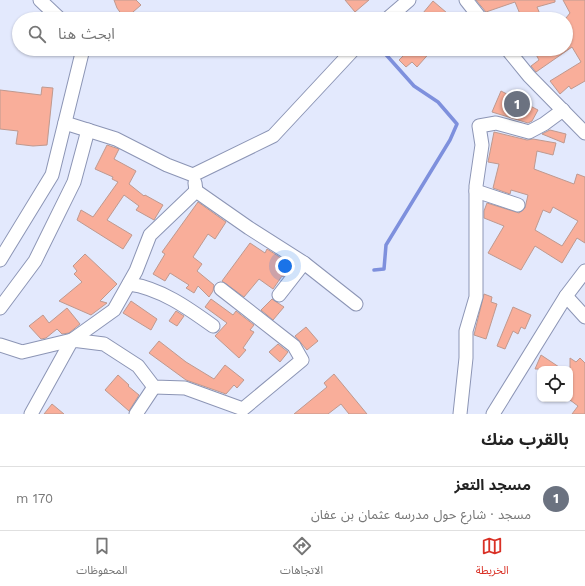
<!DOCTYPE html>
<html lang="ar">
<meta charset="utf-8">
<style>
body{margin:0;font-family:"Work Sans","Noto Sans Arabic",sans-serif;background:#f6f6f6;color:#222;direction:rtl}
.controls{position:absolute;right:12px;bottom:12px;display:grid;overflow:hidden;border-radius:8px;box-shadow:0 1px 3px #0004}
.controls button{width:36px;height:36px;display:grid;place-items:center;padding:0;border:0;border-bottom:1px solid #e0e0e0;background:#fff;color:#222;font:20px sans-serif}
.you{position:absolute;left:285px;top:266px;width:14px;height:14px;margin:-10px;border:3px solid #fff;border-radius:50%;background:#1a73e8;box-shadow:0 0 0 6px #1a73e833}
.badge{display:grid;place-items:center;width:26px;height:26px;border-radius:50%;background:#d93025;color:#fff;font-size:13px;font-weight:700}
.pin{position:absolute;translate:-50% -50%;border:2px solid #fff;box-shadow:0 1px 4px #0006}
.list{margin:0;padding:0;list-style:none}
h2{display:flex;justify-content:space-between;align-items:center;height:52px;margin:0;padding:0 16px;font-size:17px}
h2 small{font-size:13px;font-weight:400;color:#767676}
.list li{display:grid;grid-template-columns:26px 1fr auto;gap:12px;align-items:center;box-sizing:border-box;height:64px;padding:0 16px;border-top:1px solid #e0e0e0}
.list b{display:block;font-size:15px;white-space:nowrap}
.list p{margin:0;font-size:13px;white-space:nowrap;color:#767676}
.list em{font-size:13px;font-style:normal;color:#767676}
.icon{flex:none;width:22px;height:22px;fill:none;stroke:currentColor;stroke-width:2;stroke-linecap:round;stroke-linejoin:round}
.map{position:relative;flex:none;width:585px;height:414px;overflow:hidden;direction:ltr}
.search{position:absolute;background:#fff;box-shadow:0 1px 3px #0004;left:12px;right:12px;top:12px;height:44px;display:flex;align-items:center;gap:10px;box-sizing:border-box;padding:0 14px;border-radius:22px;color:#767676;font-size:15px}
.sheet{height:116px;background:#fff}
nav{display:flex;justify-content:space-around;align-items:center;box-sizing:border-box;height:56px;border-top:1px solid #e0e0e0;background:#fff;font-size:11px;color:#767676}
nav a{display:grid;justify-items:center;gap:2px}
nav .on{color:#d93025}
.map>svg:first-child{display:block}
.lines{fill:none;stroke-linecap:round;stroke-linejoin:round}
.stream{stroke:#7e90dd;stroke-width:3.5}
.building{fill:#f9ae9a;stroke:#bf998f;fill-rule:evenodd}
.minor-casing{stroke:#8c95b5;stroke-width:15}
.minor{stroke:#fff;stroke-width:13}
</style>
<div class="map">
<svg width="585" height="414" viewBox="0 0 585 414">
<rect width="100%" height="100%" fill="#e3e9fd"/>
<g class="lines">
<polyline class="stream" points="374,270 384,269 386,245 450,140 457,124 438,102 414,86 381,49"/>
</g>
<g class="building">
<polygon points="114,0 136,0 141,5 125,19 117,8"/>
<polygon points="345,0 369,0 355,12"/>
<polygon points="476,0 555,0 555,2 537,7 542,19 522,19 515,2 486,12"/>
<polygon points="563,0 585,0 585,81 571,89 569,86 560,94 550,81 581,62 572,47 536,72 531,66 539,60 533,49 566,49 566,18 570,13"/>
<polygon points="433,1 454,19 418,19"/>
<polygon points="397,49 433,49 417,67 412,62 406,67 399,60 404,55"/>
<polygon points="42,87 53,88 47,145 33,146 16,144 18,131 0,129 0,90 41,95"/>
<polygon points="501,91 538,110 532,121 528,123 492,112"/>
<polygon points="550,130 566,134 564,143 542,134"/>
<path d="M 494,132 L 527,140 L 533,139 L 556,143 L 553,155 L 537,151 L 534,169 L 574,184 L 577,174 L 585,177 L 585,243 L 577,238 L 562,263 L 535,246 L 521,270 L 488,253 L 504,226 L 484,218 L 484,211 L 487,203 L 519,213 L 525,208 L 528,195 L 511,190 L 510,194 L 493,188 L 499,164 L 488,162 ZM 553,207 L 578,221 L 562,246 L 535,230 L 543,210 L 550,213 Z"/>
<polygon points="107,145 119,149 114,159 136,171 129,184 144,196 145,195 163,205 154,220 136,210 139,206 124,195 107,220 132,235 123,249 77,220 81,210 93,217 118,182 112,179 113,177 95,169"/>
<polygon points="198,202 226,222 215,239 208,234 193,257 202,264 197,271 214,285 213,291 209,297 198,286 194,293 186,288 189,285 170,273 165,281 153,274 165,254 162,252"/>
<polygon points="250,243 265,253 267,249 292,265 283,277 282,276 273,289 259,279 244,297 222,281"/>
<polygon points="85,254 117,284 100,301 107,303 91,315 59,301 82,282 74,274 77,271 73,266"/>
<polygon points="484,294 492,297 491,302 497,304 486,339 474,335"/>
<polygon points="211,299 233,315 236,311 254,325 250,330 254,332 243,348 246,350 239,358 215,336 227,323 205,307"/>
<polygon points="272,299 284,307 273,320 261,310"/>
<polygon points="131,301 157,319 151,330 123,313"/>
<polygon points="513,307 531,315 525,329 521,327 518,334 513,331 505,349 497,346"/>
<polygon points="67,308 80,324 69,333 62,334 57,329 46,338 41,339 29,326 43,315 49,323"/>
<polygon points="176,311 184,316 177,326 169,321"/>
<polygon points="306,327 318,341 307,350 295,336"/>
<polygon points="159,341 186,362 214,379 225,365 244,380 237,388 234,385 226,394 186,380 149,353"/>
<polygon points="278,344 288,352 280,362 269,352"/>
<polygon points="541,355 562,369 535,369"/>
<polygon points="570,358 576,362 580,358 585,363 585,414 572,414 578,406 570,400"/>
<polygon points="334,374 367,414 349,414 341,404 328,414 294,414 327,387 324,383"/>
<polygon points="118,375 129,385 128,386 139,395 129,411 105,390"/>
<polygon points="52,404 64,414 44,414"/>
</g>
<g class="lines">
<g class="minor-casing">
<g id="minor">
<polyline points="40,0 60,19"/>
<polyline points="466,0 481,19"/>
<polyline points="387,19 409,0"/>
<polyline points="507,49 529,76 585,133"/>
<polyline points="65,123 116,139 167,165 193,175 273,136 354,49"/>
<polyline points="195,183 196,191 249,228 304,263 356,304"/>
<polyline points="476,191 518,205"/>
<polyline points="0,260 52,175 83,49"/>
<path d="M 129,284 C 160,288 188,308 213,326"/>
<polyline points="279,295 304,263"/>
<polyline points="566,296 585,317"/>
<polyline points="0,308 35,261 74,182 88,130"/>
<polyline points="0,345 22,352 72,340 114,310 136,271 150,235 196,191"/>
<polyline points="31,414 72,340 104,344 138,366 154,387 185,388 243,409 302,360 294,346 221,289"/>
<polyline points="136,414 154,387"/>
<polyline points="460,414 466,358 466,331 476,297 476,186 482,145 479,126 496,123 529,132 544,124 563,110"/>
<polyline points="493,414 566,296 585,271"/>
</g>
</g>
<use href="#minor" class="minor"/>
</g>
</svg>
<div class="controls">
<button><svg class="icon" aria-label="locate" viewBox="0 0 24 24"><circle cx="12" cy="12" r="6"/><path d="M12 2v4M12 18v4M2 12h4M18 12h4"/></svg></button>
</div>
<div class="you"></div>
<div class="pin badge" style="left:517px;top:104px;background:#6b7280">1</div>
<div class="search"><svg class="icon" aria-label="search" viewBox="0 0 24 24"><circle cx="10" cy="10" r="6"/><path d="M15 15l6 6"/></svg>ابحث هنا</div>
</div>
<section class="sheet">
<h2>بالقرب منك<small></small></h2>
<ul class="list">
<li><span class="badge" style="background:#6b7280">1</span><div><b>مسجد التعز</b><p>مسجد · شارع حول مدرسه عثمان بن عفان</p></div><em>170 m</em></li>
</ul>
</section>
<nav>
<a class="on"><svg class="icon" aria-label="map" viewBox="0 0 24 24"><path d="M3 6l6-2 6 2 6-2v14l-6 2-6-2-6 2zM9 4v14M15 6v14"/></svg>الخريطة</a>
<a><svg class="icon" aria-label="directions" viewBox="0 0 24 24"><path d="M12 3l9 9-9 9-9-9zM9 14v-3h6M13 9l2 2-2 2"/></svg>الاتجاهات</a>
<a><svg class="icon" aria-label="saved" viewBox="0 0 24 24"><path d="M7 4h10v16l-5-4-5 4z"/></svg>المحفوظات</a>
</nav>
